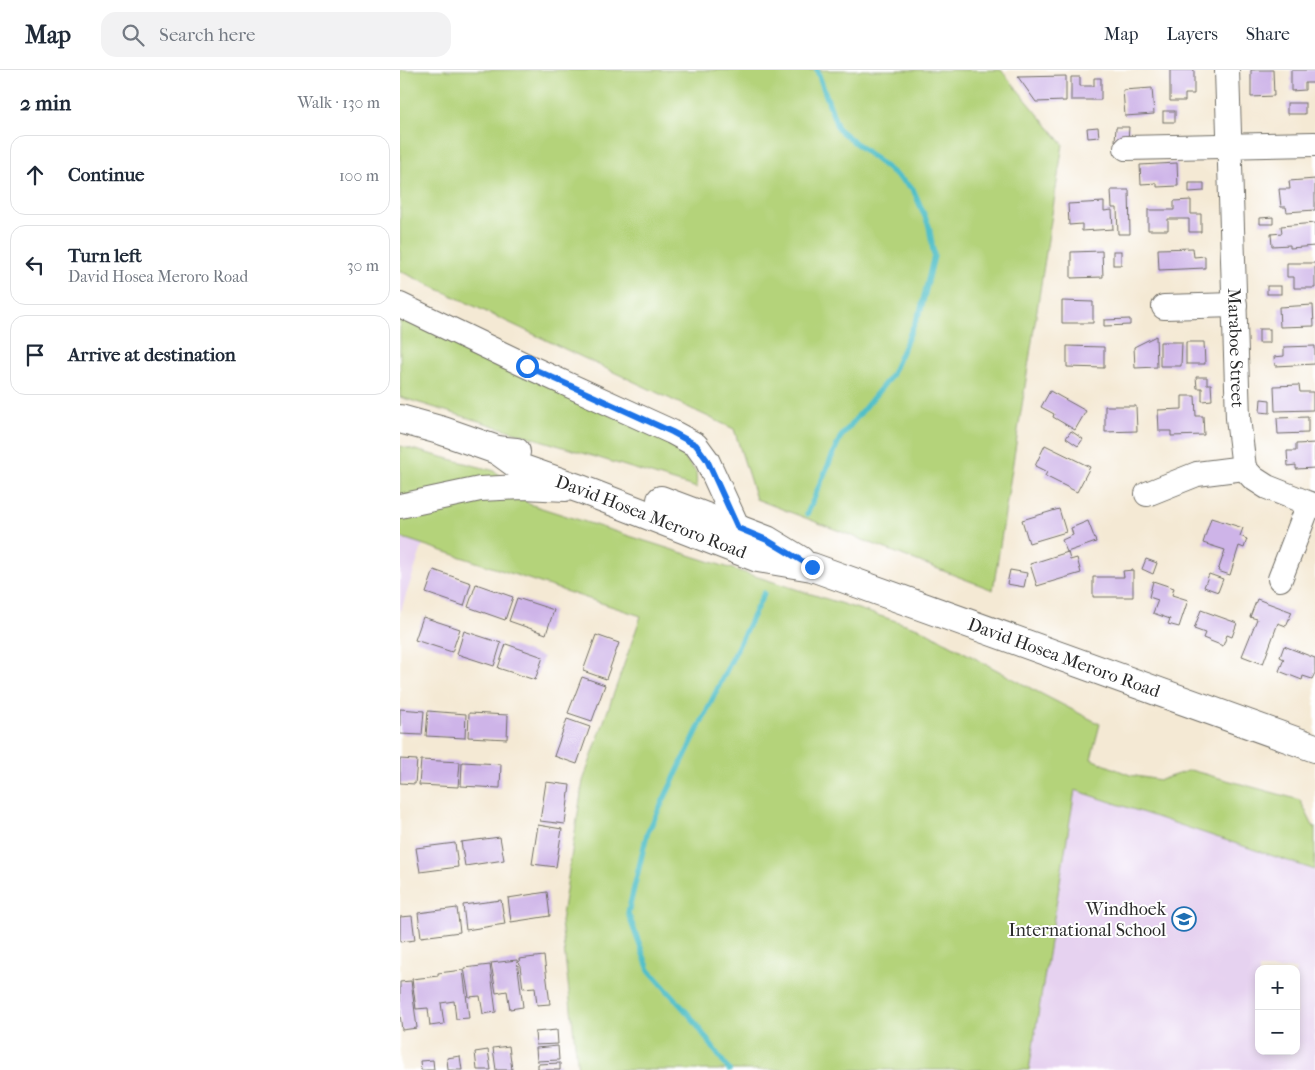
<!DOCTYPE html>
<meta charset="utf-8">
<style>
body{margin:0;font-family:"IM FELL French Canon",serif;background:#f2f2f3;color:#1f2937}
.controls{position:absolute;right:15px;bottom:15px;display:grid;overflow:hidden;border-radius:10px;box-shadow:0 2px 8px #0003}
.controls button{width:45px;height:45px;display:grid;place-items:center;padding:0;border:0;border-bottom:1px solid #e0e1e3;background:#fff;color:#1f2937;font:25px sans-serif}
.stop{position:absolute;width:15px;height:15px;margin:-11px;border:4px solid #1a73e8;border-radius:50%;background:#fff}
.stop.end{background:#1a73e8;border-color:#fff;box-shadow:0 1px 5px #0008}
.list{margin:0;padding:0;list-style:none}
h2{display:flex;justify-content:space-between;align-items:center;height:65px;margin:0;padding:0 20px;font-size:21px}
h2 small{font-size:16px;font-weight:400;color:#747a83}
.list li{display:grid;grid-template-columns:32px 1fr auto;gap:15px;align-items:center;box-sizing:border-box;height:80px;margin:0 10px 10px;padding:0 10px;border:1px solid #e0e1e3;border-radius:15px}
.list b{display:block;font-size:19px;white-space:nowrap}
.list p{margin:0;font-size:16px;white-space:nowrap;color:#747a83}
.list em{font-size:16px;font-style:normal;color:#747a83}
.icon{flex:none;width:28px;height:28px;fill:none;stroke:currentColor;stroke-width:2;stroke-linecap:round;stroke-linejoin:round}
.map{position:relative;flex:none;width:915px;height:1000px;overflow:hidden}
header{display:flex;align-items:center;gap:30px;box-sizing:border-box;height:70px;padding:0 25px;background:#fff;border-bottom:1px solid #e0e1e3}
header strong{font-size:24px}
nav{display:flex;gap:28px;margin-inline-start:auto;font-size:18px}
.search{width:350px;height:45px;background:#f2f2f3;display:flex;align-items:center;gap:12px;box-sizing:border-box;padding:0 18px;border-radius:15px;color:#747a83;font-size:19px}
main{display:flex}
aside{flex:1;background:#fff}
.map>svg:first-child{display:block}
.built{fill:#e6d2f0;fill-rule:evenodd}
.green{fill:#b4d37a;stroke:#707f52}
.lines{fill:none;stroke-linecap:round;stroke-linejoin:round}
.stream{stroke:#51bfc8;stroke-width:5.5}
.building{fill:#ceb4e8}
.minor-casing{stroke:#716e66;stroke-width:26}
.major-casing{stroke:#716e66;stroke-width:30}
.minor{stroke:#fff;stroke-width:24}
.major{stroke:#fff;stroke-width:28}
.route{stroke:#1a73e8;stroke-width:6}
.labels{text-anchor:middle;stroke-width:4;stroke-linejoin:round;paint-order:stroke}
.street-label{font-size:18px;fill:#2b2b2b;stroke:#fff}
.poi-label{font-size:18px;fill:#2b2b2b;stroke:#fff;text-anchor:end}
</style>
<header>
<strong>Map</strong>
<div class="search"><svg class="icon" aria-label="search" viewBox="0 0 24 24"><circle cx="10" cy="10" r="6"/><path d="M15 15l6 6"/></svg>Search here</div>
<nav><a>Map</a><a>Layers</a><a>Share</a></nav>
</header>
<main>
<aside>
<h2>2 min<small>Walk · 130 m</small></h2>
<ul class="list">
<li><svg class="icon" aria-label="ahead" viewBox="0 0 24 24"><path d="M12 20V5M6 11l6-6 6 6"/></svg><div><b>Continue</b></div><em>100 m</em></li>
<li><svg class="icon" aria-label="left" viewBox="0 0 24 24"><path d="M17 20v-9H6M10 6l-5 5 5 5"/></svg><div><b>Turn left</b><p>David Hosea Meroro Road</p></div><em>30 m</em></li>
<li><svg class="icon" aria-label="arrive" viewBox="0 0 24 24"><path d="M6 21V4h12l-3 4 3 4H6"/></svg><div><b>Arrive at destination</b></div></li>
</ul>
</aside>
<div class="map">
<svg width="915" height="1000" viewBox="0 0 915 1000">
<rect width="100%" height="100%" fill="#fff"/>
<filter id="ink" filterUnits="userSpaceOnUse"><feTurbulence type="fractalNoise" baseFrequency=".02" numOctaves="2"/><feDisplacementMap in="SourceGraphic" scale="10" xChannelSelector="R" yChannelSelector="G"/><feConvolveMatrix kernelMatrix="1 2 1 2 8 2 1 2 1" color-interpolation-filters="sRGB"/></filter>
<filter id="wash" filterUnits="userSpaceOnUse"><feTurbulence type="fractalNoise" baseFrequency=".0096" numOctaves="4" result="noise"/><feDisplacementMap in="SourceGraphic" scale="20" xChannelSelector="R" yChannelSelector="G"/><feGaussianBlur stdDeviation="1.12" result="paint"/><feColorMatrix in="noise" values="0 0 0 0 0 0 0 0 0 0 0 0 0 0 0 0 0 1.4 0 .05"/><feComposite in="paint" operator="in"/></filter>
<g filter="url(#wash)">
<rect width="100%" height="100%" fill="#f4e9d4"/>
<g class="built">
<polygon points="0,467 23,474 0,543"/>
<path d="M 675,720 L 915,800 L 915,1000 L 629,1000 ZM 859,899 L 896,899 L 896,981 L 859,981 Z"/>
</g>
<g class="green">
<polygon points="0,0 601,0 663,74 593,520 356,429 334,359 0,201"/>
<polygon points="0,248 273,374 296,402 297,418 0,327"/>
<polygon points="0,376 95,401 129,434 521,559 634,620 700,654 691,689 730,705 760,710 790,700 900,730 913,756 915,756 915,800 675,720 629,1000 178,1000 161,852 183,711 241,546 0,467"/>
</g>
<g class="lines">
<g class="stream">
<polyline points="407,444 440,368 491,306 521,239 534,186 529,156 513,119 438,59 417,0"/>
<polyline points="329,1000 291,947 249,900 228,843 247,764 364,523"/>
</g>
</g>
<g id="blocks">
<g class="building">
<polygon points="770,0 794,0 794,24 785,24 785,31 770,31"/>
<polygon points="851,0 873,0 874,26 851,27"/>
<polygon points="891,0 915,0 915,13 905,13 905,20 891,21"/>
<polygon points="666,6 666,31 636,32 618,7"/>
<polygon points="671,7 680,7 680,16 694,16 694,8 701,8 701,30 671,30"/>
<polygon points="752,18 754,44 725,46 723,20"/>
<rect x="887" y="33" width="18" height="11"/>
<rect x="763" y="41" width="12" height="11"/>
<polygon points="698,57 699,67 688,68 687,58"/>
<polygon points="716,57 729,57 728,71 715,71"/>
<polygon points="777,93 778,116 757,117 757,113 741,114 740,95"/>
<polygon points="915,109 915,140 887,142 886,137 881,137 879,119 890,119 889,111"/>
<polygon points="789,113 804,113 804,121 789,122"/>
<polygon points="711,120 729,120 730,164 718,164 717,138 712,138"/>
<polygon points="791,130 791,144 801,144 801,162 789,162 789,149 768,149 768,160 748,160 748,140 774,140 774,131"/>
<polygon points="704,132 704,141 712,140 713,159 682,161 682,154 669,155 668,134"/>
<polygon points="873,147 873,154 860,154 860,148"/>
<polygon points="915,153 915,176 890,178 890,175 872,176 871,164 882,163 881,156"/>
<polygon points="793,178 794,187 805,186 805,198 759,200 758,179"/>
<polygon points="702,181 703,207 671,208 671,182"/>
<rect x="713" y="181" width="8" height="14"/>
<polygon points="887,193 915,193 915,218 894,218 894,207 887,207"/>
<rect x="867" y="216" width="14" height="8"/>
<polygon points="662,231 693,232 693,253 662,253"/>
<polygon points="913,235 914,256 880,257 879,237"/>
<polygon points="730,249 730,255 704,256 704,250"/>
<rect x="859" y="259" width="11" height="14"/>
<polygon points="756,266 757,297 735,298 734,277"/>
<polygon points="760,272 782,272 781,296 760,296"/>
<polygon points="786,272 804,272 805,294 786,294"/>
<polygon points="667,276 704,277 704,298 667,297"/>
<polygon points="915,276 915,294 875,296 874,287 884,286 884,277"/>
<polygon points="796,307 807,307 807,314 811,314 812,330 802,331 802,318 797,318"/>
<polygon points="899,315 900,322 913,322 913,340 875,341 874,316"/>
<polygon points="650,321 686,341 675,360 653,347 654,344 641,337"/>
<polygon points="782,326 795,326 796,346 803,346 804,365 771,366 771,361 759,361 758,340 782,339"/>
<polygon points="861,329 870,330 870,343 860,342"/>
<polygon points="705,336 736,336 737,361 705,362"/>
<polygon points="908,347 908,363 878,364 877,348"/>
<polygon points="671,361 683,369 678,376 666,368"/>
<polygon points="915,373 915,398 896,399 896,395 888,396 887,381 896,381 896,374"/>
<polygon points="645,375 690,397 677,422 645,406 647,402 635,396"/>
<polygon points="659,439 666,462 629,473 622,450"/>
<polygon points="811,448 843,458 840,466 847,469 844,478 839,476 830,505 818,501 825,480 803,473"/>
<polygon points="688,451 696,472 667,482 662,470 673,465 671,458"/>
<polygon points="668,482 670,490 677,488 681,503 637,516 630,494"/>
<polygon points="746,489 757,493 753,504 742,499"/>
<polygon points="34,500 71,513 64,536 26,523"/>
<polygon points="610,500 627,503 624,517 607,514"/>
<polygon points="733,500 733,527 693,527 693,507 724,507 723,501"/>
<polygon points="809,504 823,509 818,522 804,517"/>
<polygon points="753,511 774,518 772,525 788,530 779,557 768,554 770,549 753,543 758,530 749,527"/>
<polygon points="76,514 113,527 105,550 68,537"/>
<polygon points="117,528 154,540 146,564 109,551"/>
<polygon points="857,529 892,542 886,556 878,553 863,594 842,586 857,549 850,547"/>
<polygon points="801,540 837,553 832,567 827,565 823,576 803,568 805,563 794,559"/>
<polygon points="23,547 60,559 52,582 15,570"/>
<polygon points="64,561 101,573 94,596 57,584"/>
<polygon points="196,565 219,573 206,609 183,601"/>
<polygon points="106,574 143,587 135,610 98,598"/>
<polygon points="884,576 915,588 915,603 912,609 903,606 902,610 879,601 884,589 880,587"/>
<polygon points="182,607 205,615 192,651 168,643"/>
<polygon points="0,639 24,641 22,665 0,664"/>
<polygon points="28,641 66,644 65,668 26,666"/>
<polygon points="69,643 108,645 107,669 68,667"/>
<polygon points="167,649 190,657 177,694 154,686"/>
<polygon points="0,689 17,690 15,714 0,713"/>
<polygon points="21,690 60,692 58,717 19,715"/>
<polygon points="62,692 101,694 100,718 61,716"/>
<polygon points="146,712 170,715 165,754 140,751"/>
<polygon points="138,755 162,759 156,797 132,794"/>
<polygon points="100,767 104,790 65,796 61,772"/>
<polygon points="55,773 58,797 20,802 16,778"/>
<polygon points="147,822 150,846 111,852 108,828"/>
<polygon points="101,830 105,854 66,860 63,835"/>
<polygon points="57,838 60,862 21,867 18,843"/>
<polygon points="12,846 15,870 0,872 0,847"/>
<polygon points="144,886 150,934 137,935 135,917 123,918 119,889"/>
<polygon points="117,890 123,937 110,939 107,921 96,923 91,893"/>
<polygon points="90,895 96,942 83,944 80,926 69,927 64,898"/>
<polygon points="63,900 69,948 56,949 54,931 41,933 44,954 30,956 28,938 16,939 12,909 38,906 38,903"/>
<polygon points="11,911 17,958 2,960 0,944 0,912"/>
<polygon points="157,960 158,974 136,975 135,962"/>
<polygon points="109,976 112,1000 96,1000 93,978"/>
<polygon points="158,976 159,990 137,991 136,978"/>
<polygon points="88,980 91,1000 77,1000 75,982"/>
<polygon points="60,986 62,1000 48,1000 47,988"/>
<polygon points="33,990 34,1000 21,1000 20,991"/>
<polygon points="160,993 160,1000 138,1000 138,994"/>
</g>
</g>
</g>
<g filter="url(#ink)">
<use href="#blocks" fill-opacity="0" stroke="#716e66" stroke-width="1"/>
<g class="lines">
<g class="minor-casing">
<g id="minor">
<path id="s1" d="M 827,0 L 838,348 L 844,398 L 853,408 L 867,417 L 915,436"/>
<polyline points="726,78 915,74"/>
<polyline points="0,235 127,296 272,362 296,375 307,390 338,458"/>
<polyline points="764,237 835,235"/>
<polyline points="747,424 797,404 844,398"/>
<polyline points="0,436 80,419 123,417 166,419"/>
<polyline points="880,509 909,434"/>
</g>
</g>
<g class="major-casing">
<g id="major">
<polyline points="0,349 43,361 97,380 116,382"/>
<path id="s2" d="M 97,380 L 123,399 L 183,420 L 358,488 L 412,497 L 915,678"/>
<polyline points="261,430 367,470 400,490"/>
</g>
</g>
<use href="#minor" class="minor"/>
<use href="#major" class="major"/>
</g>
</g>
<g class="lines" filter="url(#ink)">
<polyline class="route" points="127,296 272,362 296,375 307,390 338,458 367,470 412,497"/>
</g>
<defs>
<g id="school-ring" transform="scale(1.25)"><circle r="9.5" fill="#fff" stroke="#1f6fb2" stroke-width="1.5"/><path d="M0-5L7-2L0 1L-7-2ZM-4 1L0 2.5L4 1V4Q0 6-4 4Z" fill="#1f6fb2"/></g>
</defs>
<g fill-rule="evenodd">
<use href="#school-ring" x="784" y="849"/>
</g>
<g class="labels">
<g class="street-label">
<text dy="6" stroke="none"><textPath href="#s1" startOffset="278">Maraboe Street</textPath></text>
<text dy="6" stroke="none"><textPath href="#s2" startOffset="169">David Hosea Meroro Road</textPath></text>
<text dy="6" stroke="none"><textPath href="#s2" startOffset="606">David Hosea Meroro Road</textPath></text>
</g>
<g class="poi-label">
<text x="766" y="845">Windhoek<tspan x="766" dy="21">International School</tspan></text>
</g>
</g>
</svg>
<div class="controls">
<button>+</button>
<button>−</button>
</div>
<div class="stop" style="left:127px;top:296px"></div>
<div class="stop end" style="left:412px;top:497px"></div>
</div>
</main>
